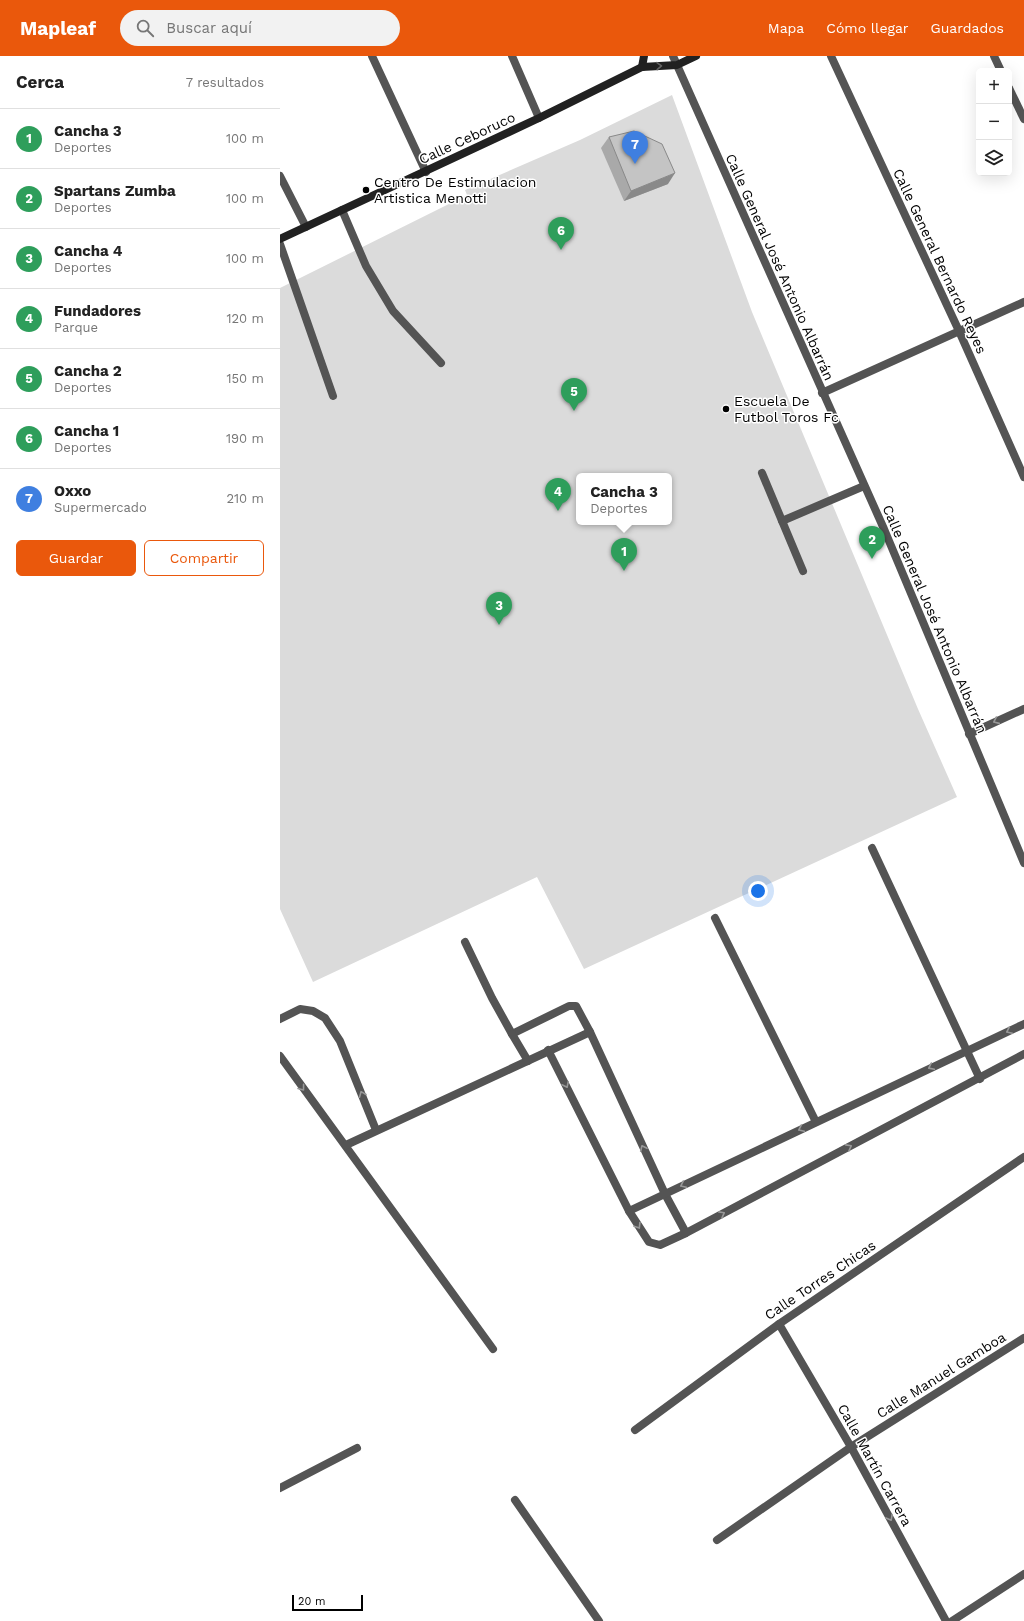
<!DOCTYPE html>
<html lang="es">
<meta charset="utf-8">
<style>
body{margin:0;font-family:"Work Sans",sans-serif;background:#f2f2f2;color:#222}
.controls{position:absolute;right:12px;top:12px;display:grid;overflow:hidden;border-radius:6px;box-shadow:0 4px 16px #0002}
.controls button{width:36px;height:36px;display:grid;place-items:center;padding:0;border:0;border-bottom:1px solid #e0e0e0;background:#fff;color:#222;font:20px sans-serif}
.scale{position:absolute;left:12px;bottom:10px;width:71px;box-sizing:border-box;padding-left:4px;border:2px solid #000;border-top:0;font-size:11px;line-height:14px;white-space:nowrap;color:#000;-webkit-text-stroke:3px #fff;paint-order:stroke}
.you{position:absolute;left:478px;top:835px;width:14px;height:14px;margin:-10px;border:3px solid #fff;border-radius:50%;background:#1a73e8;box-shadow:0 0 0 6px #1a73e833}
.badge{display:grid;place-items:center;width:26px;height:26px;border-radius:50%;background:#ea580c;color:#fff;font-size:13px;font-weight:700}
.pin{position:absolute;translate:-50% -33px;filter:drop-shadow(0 1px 2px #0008)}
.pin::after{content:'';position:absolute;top:21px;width:14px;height:12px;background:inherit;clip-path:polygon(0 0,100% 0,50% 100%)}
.popup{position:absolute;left:296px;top:417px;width:96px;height:52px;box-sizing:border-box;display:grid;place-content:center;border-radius:6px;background:#fff;filter:drop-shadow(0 1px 3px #0005);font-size:13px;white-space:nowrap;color:#767676}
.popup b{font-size:15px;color:#222}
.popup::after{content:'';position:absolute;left:50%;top:100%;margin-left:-8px;border:8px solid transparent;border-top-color:#fff}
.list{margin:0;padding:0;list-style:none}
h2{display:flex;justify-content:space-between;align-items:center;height:52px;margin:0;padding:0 16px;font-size:17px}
h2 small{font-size:13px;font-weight:400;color:#767676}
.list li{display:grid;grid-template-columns:26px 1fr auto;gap:12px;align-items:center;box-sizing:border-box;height:60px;padding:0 16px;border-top:1px solid #e0e0e0}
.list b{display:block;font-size:15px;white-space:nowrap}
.list p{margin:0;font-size:13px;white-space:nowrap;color:#767676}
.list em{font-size:13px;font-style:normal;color:#767676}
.actions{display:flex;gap:8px;padding:12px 16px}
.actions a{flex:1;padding:9px 0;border:1px solid #ea580c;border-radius:6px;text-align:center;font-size:14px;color:#ea580c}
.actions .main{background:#ea580c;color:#fff}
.icon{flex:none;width:22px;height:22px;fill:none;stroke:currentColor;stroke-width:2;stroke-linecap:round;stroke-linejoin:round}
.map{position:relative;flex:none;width:744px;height:1565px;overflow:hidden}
header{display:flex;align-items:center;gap:24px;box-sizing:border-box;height:56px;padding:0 20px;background:#ea580c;color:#fff}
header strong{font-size:19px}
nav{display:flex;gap:22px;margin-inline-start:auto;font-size:14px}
.search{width:280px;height:36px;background:#f2f2f2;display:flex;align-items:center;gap:10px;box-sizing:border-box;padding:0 14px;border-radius:22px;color:#767676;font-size:15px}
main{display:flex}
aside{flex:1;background:#fff}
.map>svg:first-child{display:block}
.green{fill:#dbdbdb;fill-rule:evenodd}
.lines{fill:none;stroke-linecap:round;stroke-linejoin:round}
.service{stroke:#545454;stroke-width:8}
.minor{stroke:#545454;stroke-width:8}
.tertiary{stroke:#545454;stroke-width:8}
.secondary{stroke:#212121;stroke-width:8}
.wall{fill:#a9a9a9}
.shaded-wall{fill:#898989}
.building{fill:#c4c4c4;stroke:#898989}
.oneway{stroke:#646464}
.oneway2{stroke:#989898}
.poi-dot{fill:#000;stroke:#fff;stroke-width:1.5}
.labels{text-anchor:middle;stroke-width:3;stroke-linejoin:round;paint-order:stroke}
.street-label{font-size:14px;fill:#000;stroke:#fff}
.poi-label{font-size:14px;fill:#000;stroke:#fff;text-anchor:start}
</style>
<header>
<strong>Mapleaf</strong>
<div class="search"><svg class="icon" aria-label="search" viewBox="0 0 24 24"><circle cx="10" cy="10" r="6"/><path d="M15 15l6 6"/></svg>Buscar aquí</div>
<nav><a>Mapa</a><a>Cómo llegar</a><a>Guardados</a></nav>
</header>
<main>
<aside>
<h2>Cerca<small>7 resultados</small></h2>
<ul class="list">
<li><span class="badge" style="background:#2e9e5b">1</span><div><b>Cancha 3</b><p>Deportes</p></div><em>100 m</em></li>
<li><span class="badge" style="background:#2e9e5b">2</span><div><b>Spartans Zumba</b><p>Deportes</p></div><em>100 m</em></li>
<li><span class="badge" style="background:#2e9e5b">3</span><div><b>Cancha 4</b><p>Deportes</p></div><em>100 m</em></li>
<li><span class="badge" style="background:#2e9e5b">4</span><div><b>Fundadores</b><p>Parque</p></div><em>120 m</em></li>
<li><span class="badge" style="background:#2e9e5b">5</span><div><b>Cancha 2</b><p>Deportes</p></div><em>150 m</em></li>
<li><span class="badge" style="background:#2e9e5b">6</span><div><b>Cancha 1</b><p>Deportes</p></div><em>190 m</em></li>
<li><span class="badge" style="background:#3f7fe0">7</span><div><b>Oxxo</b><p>Supermercado</p></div><em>210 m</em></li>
</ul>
<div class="actions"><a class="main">Guardar</a><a>Compartir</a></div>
</aside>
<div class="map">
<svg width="744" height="1565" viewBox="0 0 744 1565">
<rect width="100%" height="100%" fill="#fff"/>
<path class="green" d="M 392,39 L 472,256 L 638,653 L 677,741 L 304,913 L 257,821 L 33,926 L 0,853 L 0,232 L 187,139 L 185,134 L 300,84 ZM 299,420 L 389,420 L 389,466 L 299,466 Z"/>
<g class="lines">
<g class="service">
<polyline points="62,154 86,210 113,255 161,307"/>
<polyline points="0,188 53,340"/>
<polyline points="482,417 523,515"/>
<polyline points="502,465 584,430"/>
<polyline points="0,1432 77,1392"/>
</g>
<g class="minor">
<polyline points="92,0 146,116"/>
<polyline points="232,0 259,62"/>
<polyline points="551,0 679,275 744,421"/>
<polyline points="714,0 721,15"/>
<polyline points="729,32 744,63"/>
<polyline points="0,120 26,171"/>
<polyline points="542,337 744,246"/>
<polyline points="592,792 700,1023"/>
<polyline points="435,862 536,1066"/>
<polyline points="185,886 212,942 232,978 289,950 296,950 310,976 385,1138 406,1177"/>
<polyline points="0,963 20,953 33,955 45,962 60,985 96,1074"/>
<polyline points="232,978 248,1005"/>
<polyline points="268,994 349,1155 369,1186 380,1189 406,1177 744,998"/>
<polyline points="0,1000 213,1293"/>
<polyline points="66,1089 310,976"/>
<polyline points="349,1155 744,968"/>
<polyline points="499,1268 571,1391 666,1565"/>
<polyline points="355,1374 499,1268 744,1101"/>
<polyline points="235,1444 319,1565"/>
<polyline points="437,1484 571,1391 744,1282"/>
<polyline points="672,1565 744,1518"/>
</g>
<g class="tertiary">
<polyline points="393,0 604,473 744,807"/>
<polyline points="689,678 744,653"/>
</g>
<g class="secondary">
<polyline points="362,11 364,0"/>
<polyline points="0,183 259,62 362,11 397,9 416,0"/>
</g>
</g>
<polygon class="wall" points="329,81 388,128 344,145 321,92"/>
<polygon class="shaded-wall" points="395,117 388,128 344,145 351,135"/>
<polygon class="building" points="354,75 382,88 395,117 351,135 329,81"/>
<defs><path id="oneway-chevron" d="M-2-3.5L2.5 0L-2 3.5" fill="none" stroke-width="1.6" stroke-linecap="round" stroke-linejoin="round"/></defs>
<use class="oneway" href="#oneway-chevron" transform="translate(379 10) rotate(-2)"/>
<g class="oneway2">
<use href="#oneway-chevron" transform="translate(716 665) rotate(156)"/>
<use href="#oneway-chevron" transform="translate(729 975) rotate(155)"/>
<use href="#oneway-chevron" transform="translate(651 1011) rotate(154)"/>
<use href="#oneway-chevron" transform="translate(286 1029) rotate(64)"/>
<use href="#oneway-chevron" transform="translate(22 1032) rotate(53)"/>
<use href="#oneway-chevron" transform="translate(82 1038) rotate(-112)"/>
<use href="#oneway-chevron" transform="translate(521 1073) rotate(155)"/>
<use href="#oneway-chevron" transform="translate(569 1091) rotate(-28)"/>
<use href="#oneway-chevron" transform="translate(363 1092) rotate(-115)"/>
<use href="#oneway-chevron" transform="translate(403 1129) rotate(155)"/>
<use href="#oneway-chevron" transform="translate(442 1158) rotate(-28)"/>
<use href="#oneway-chevron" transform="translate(358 1170) rotate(58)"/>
<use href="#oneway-chevron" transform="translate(610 1462) rotate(61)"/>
</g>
<g class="poi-dot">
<circle cx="86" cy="134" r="4"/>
<circle cx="446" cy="353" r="4"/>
</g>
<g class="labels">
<g class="street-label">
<text transform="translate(187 82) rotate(-25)" y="5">Calle Ceboruco</text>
<text transform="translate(660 205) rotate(65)" y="5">Calle General Bernardo Reyes</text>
<text transform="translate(500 211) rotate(66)" y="5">Calle General José Antonio Albarrán</text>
<text transform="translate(655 563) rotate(67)" y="5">Calle General José Antonio Albarrán</text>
<text transform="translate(540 1224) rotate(-34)" y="5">Calle Torres Chicas</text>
<text transform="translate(661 1319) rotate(-32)" y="5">Calle Manuel Gamboa</text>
<text transform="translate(595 1409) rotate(61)" y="5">Calle Martín Carrera</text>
</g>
<g class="poi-label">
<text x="94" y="131">Centro De Estimulacion<tspan x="94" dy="16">Artistica Menotti</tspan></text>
<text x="454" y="350">Escuela De<tspan x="454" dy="16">Futbol Toros Fc</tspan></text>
</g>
</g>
</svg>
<div class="controls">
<button>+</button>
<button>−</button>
<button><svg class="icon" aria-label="layers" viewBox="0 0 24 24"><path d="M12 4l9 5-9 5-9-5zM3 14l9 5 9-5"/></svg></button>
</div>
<div class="scale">20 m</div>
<div class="you"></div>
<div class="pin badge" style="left:344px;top:515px;background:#2e9e5b">1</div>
<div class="popup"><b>Cancha 3</b>Deportes</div>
<div class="pin badge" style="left:592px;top:503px;background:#2e9e5b">2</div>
<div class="pin badge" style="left:219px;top:569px;background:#2e9e5b">3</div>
<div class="pin badge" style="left:278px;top:455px;background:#2e9e5b">4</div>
<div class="pin badge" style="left:294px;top:355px;background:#2e9e5b">5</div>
<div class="pin badge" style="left:281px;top:194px;background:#2e9e5b">6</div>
<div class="pin badge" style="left:355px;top:108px;background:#3f7fe0">7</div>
</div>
</main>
